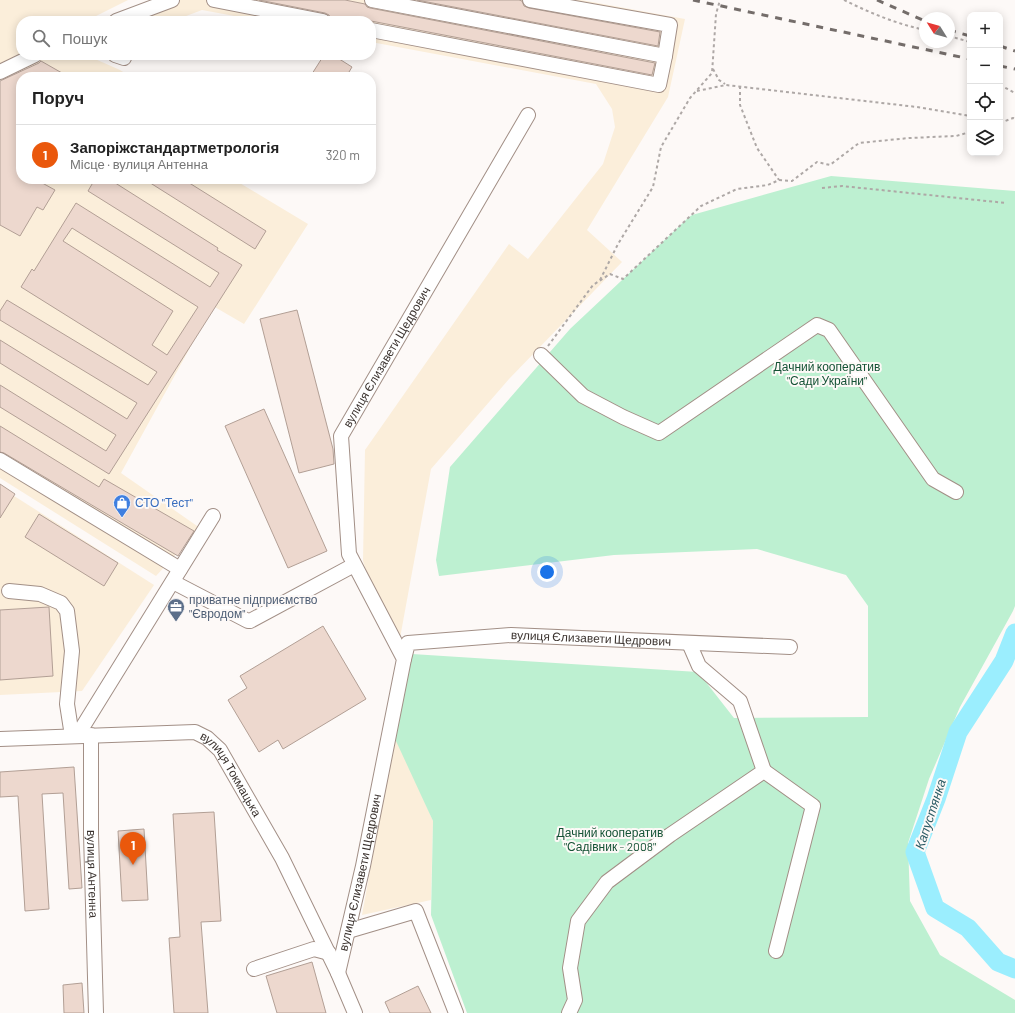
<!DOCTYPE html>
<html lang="uk">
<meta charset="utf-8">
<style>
body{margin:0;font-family:Barlow,sans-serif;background:#f6f6f6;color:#222}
.controls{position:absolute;right:12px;top:12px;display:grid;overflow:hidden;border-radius:8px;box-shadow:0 2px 10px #0003}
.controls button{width:36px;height:36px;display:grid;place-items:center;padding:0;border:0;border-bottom:1px solid #e0e0e0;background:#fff;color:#222;font:20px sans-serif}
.compass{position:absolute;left:919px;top:12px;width:36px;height:36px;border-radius:50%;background:#fff;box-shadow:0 2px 10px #0003;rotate:307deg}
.you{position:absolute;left:547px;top:572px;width:14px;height:14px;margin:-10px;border:3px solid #fff;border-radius:50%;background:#1a73e8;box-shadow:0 0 0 6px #1a73e833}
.badge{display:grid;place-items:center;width:26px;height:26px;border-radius:50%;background:#ea580c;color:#fff;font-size:13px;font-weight:700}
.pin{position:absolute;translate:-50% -33px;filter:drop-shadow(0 1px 2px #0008)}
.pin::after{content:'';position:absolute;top:21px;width:14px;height:12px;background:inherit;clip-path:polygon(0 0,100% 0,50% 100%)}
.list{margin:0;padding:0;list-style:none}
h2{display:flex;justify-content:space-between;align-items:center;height:52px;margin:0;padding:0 16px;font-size:17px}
h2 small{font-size:13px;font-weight:400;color:#767676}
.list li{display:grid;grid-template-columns:26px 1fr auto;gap:12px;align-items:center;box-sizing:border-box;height:60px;padding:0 16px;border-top:1px solid #e0e0e0}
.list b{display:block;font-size:15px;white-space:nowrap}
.list p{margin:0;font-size:13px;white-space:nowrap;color:#767676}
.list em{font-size:13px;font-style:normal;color:#767676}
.icon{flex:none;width:22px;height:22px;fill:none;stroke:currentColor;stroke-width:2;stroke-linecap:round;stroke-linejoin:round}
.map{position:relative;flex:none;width:1015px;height:1013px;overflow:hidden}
.search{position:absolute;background:#fff;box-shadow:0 2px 10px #0003;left:16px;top:16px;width:360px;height:44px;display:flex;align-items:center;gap:10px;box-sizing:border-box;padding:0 14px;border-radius:16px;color:#767676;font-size:15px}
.panel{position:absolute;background:#fff;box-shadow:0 2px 10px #0003;left:16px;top:72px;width:360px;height:112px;border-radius:16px}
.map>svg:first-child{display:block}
.industrial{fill:#fbeeda}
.green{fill:#bdf0d1}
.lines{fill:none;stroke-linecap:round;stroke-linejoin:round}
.river{stroke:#9beefe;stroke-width:19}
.building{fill:#edd8ce;stroke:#b29f95;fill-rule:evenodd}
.minor-casing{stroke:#a28f86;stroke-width:16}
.path{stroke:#aea8a6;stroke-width:2;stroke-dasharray:3 3;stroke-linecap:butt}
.minor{stroke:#fff;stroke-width:14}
.rail{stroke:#746d6a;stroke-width:3;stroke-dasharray:7 7;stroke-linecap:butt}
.labels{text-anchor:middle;stroke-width:4;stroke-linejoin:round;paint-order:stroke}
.street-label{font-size:12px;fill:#3b332f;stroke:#fdf9f7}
.park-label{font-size:12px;fill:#145235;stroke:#fdf9f7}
.shop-label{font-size:12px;fill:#366cbe;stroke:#fdf9f7;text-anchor:start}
.service-label{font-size:12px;fill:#4e5e75;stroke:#fdf9f7;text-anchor:start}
.water-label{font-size:13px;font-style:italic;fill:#2c5c65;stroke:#fdf9f7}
</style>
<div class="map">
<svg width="1015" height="1013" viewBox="0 0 1015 1013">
<rect width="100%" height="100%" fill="#fdf9f7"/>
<g class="industrial">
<polygon points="0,0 128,0 86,21 21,21 21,53 0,64"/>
<polygon points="152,0 581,0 685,19 668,97 587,230 622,262 509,379 431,469 400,638 387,635 363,561 365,450 509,244 528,259 603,164 615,127 612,109 596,84 371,42 371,21 261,21 202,10 173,21 127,21"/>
<polygon points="48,55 86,55 120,70 131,77 21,77 21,179 233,179 308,224 244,324 213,306 121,473 200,528 156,576 0,478 0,83"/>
<polygon points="0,487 154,585 82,691 0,695"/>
<polygon points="395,733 433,821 431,900 362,915"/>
</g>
<polygon class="green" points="831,176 1015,191 1015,606 1013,611 960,707 929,779 908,843 910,901 940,955 1015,1000 1015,1013 467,1013 431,915 433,821 390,728 412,654 698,672 734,718 868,717 868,606 846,575 757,549 614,555 439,576 436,560 450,467 570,329 688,218 692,215"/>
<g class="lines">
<polyline class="river" points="1015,633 1004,661 958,732 936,799 915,852 935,908 968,928 998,962 1015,969"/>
</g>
<g class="building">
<polygon points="259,0 345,0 365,4 367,7 370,8 655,63 652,75 371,21 344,21 331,19 329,15 325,13"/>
<polygon points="417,0 519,0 522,1 524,6 529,8 660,32 658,46"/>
<polygon points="324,55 333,55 352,67 346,77 310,77"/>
<polygon points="41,61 69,77 21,77 21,179 35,179 55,190 43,210 37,207 20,236 0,225 0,81 39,63"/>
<path d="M 95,179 L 109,179 L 218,248 L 217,250 L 242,265 L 109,474 L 0,407 L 0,385 L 106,451 L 116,435 L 0,363 L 0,340 L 127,419 L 137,403 L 0,320 L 0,311 L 7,300 L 148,385 L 157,372 L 21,287 L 32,269 L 34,271 L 76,203 L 210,287 L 219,273 L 88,191 ZM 72,228 L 198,307 L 167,355 L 152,345 L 173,311 L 63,241 Z"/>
<polygon points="144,179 183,179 266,231 255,249"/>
<polygon points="297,310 333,449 334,464 299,473 260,319"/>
<polygon points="264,409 327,551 288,568 225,426"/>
<polygon points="0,426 99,487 104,479 194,531 178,556 90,504 4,453 0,452"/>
<polygon points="0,484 15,494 0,518"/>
<polygon points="39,514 118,563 104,586 25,537"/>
<polygon points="49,607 53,676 0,680 0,610"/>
<polygon points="323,626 366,699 283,749 278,740 259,752 228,700 247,688 240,676"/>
<polygon points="74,767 82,888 69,889 63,793 42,794 49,909 25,911 18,796 0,797 0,772"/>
<polygon points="214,812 221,921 201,922 208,1013 174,1013 169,938 180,937 173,814"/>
<polygon points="144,829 148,900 122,901 118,831"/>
<polygon points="312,962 326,1013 277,1013 266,976"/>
<polygon points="82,983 84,1013 64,1013 63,985"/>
<polygon points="418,986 431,1013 390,1013 385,1002"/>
</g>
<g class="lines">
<g class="minor-casing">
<g id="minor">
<polyline points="214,0 323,21"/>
<polyline points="530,0 670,25 665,56"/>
<polyline points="116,21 172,0"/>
<polyline points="371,30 659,85 665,56 372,0"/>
<polyline points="115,55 124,58"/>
<polyline points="0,72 35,55"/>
<polyline points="541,355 583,396 623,417 659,433 817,325 829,330 933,479 956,492"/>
<polyline points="0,460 180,569"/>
<polyline points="173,582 248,621 250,621 354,565"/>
<polyline points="9,591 40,594 61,603 67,611 72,651 67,704 72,736"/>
<path id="s1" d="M 404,659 L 408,643 L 511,635 L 790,647"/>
<path id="s2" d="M 91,735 L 91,834 L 96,1013"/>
<polyline points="77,736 213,516"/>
<path id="s3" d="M 0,739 L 195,732 L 207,738 L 220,750 L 282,858 L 338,973 L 355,1013"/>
<polyline points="764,771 813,806 776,951"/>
<polyline points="348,931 416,911 456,1013"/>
<polyline points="254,969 314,949 329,953"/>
<path id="s4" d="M 338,973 L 363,866 L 404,659 L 349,554 L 341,436 L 528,115"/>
<polyline points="569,1013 575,1000 570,968 578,921 607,882 670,835 764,771 740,701 699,666 689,643"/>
</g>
</g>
<g class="path">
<path d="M 844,0 C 870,13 897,24 925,30"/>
<polyline points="949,36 970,42"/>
<polyline points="713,69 719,80 725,84"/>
<polyline points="1000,85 1015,93"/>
<polyline points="740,86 740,105 757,148 779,180"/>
<polyline points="697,91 726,85 917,107 970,116"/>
<polyline points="1000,123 1013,118 1015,119"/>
<polyline points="822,188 842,186 1006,203"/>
<polyline points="600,280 618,244 653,187 661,147 690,98 712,73 716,14 720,0"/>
<polyline points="548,346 593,285 610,274 623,279 701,206 737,189 768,185 779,180 792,181 817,162 830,165 859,143 909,138 956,136 970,132"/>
</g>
<use href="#minor" class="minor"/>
<g class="rail">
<polyline points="693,0 970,59"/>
<polyline points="877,0 925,21"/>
<polyline points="949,30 970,36"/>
<polyline points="1000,46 1015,51"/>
<polyline points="1000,66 1015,69"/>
</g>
</g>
<defs>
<g id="shop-pin" transform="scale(0.9)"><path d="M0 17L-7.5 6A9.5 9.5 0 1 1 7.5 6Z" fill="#3f7fe0" stroke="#fdf9f7"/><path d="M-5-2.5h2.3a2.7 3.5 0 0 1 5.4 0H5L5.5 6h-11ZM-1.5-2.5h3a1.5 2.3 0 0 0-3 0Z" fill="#fff"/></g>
<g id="office-pin" transform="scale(0.9)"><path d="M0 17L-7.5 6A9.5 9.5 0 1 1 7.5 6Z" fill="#5c6f8a" stroke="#fdf9f7"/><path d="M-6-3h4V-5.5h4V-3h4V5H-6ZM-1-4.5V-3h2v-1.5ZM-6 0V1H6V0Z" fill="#fff"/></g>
</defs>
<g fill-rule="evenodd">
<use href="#shop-pin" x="122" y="503"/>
<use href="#office-pin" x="176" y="607"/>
</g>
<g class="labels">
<g class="street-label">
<text dy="4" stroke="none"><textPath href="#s4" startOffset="649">вулиця Єлизавети Щедрович</textPath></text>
<text dy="4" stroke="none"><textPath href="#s1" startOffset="200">вулиця Єлизавети Щедрович</textPath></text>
<text dy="4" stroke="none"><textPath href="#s3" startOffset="252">вулиця Токмацька</textPath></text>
<text dy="4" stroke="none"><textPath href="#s4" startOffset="103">вулиця Єлизавети Щедрович</textPath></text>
<text dy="4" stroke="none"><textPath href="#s2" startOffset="139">вулиця Антенна</textPath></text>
</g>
<g class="park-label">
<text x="827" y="371">Дачний кооператив<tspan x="827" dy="14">"Сади України"</tspan></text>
<text x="610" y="837">Дачний кооператив<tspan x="610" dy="14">"Садівник - 2008"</tspan></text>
</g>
<g class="shop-label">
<text x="135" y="507">СТО "Тест"</text>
</g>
<g class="service-label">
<text x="189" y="604">приватне підприємство<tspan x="189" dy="14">"Євродом"</tspan></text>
</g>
<g class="water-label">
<text transform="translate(930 814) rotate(-72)" y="5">Капустянка</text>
</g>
</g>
</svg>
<div class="controls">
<button>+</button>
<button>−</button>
<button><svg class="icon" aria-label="locate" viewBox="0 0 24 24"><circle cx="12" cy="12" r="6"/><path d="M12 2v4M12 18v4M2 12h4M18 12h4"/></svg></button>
<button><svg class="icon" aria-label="layers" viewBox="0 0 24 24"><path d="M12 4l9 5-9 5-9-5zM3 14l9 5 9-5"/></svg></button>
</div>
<svg class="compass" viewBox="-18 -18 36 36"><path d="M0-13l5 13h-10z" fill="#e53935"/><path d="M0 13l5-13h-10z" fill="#767676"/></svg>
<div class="you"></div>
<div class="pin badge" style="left:133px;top:865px">1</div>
<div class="search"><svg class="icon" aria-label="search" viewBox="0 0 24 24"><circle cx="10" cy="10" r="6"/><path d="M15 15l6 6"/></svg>Пошук</div>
<section class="panel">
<h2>Поруч<small></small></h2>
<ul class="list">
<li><span class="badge">1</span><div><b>Запоріжстандартметрологія</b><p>Місце · вулиця Антенна</p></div><em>320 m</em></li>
</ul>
</section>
</div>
